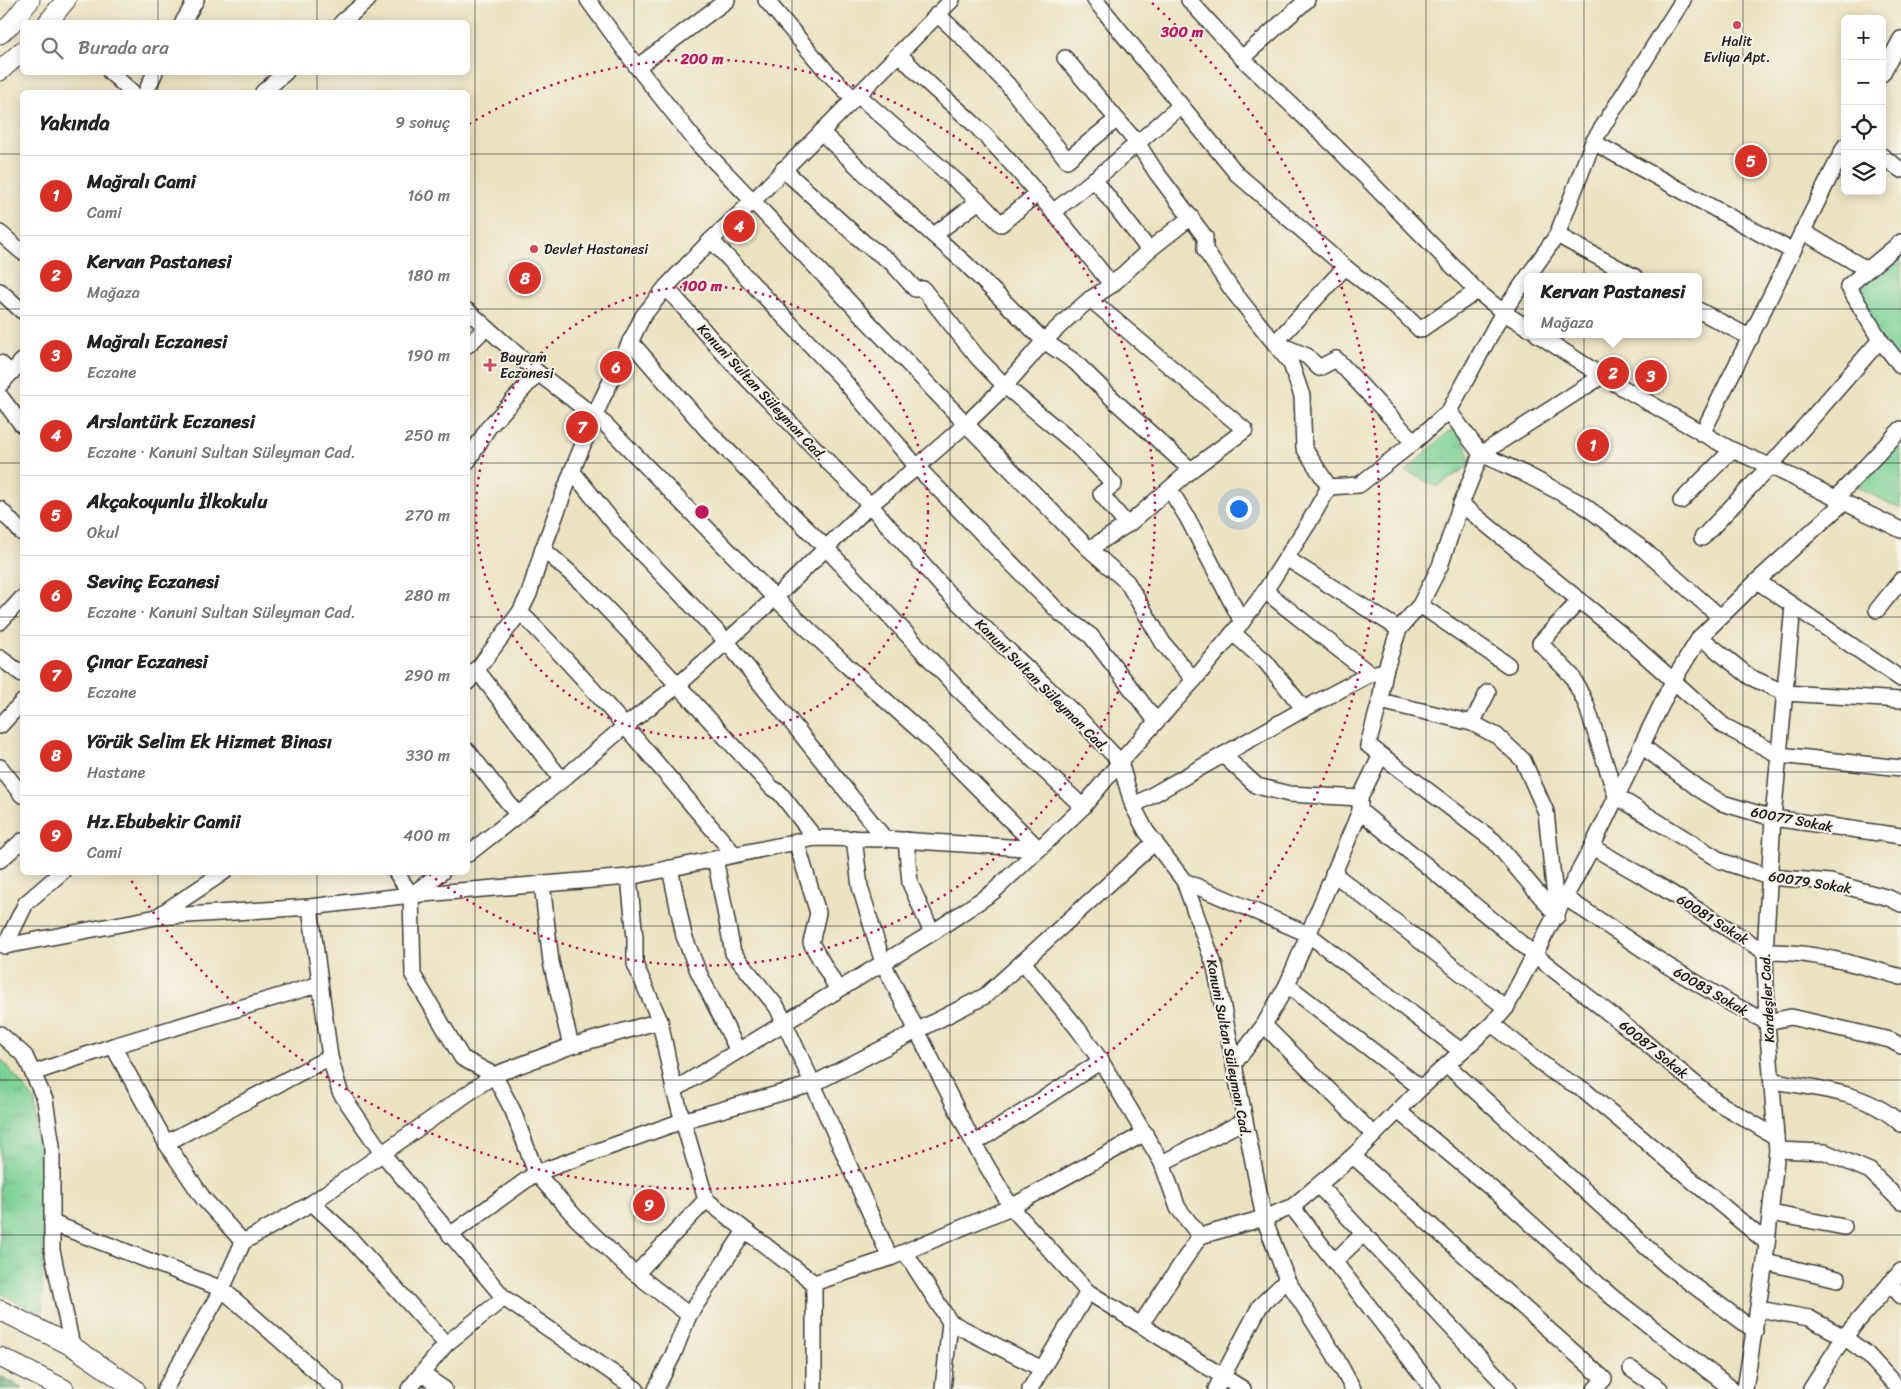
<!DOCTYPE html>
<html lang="tr">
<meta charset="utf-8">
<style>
body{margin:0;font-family:Sriracha,sans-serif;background:#f6f6f6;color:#222}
.controls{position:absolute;right:15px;top:15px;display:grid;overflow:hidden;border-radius:8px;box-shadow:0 2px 12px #0003}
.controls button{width:45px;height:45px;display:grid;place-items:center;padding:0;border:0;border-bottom:1px solid #e0e0e0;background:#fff;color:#222;font:25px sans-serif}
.you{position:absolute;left:1238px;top:508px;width:18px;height:18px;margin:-12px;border:4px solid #fff;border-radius:50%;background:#1a73e8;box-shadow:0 0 0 8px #1a73e833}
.badge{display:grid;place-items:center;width:32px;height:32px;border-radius:50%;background:#d93025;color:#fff;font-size:16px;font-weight:700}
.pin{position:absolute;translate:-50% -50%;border:2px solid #fff;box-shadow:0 1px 5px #0006}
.popup{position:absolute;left:1524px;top:273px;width:178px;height:65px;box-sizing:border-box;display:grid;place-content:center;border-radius:8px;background:#fff;filter:drop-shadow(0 1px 4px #0005);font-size:16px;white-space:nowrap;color:#767676}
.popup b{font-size:19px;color:#222}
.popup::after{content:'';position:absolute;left:50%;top:100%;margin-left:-10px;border:10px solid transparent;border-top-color:#fff}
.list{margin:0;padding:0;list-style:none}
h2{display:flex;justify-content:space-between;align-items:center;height:65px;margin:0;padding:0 20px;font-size:21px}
h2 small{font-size:16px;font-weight:400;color:#767676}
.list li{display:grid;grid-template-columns:32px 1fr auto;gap:15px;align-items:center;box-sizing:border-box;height:80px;padding:0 20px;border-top:1px solid #e0e0e0}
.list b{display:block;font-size:19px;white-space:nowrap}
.list p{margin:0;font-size:16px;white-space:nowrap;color:#767676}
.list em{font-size:16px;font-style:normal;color:#767676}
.icon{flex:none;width:28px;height:28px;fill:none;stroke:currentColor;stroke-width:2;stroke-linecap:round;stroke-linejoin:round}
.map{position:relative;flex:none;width:1901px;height:1389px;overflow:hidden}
.search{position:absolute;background:#fff;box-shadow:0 2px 12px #0003;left:20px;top:20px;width:450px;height:55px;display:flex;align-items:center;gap:12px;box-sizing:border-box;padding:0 18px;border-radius:8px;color:#767676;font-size:19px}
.panel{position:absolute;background:#fff;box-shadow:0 2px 12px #0003;left:20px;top:90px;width:450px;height:785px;border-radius:8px}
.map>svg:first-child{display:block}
.forest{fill:url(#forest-crowns);stroke:#40684d}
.park{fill:url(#park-tufts);stroke:#4c7658}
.pitch{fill:#7bd195;stroke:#4c7658}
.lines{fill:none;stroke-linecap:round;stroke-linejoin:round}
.minor-casing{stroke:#3b3a35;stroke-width:18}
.major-casing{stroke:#3b3a35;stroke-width:21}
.minor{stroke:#fff;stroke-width:15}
.major{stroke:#fff;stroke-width:19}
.grid{fill:none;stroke:#1c1c1c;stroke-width:1;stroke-opacity:0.55}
.ring{fill:none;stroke:#c2185b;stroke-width:2.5;stroke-dasharray:2.5 5}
.poi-dot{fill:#d1495b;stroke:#f7f3e8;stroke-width:2}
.labels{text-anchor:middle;stroke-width:4;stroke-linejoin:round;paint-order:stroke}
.poi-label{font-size:14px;fill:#1c1c1c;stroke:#f7f3e8;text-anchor:start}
.street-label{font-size:14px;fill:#1c1c1c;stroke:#f7f3e8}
.centre{fill:#c2185b;stroke:#f7f3e8;stroke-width:2.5}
.ring-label{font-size:15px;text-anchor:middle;font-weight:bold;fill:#c2185b;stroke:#f7f3e8;stroke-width:4;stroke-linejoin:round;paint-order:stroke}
</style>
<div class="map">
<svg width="1901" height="1389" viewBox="0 0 1901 1389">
<defs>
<pattern id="forest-crowns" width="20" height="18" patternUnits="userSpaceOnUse" patternTransform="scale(1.25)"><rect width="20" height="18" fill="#64b37e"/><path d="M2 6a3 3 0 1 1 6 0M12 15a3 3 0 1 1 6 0" fill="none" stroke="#529166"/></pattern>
<pattern id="park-tufts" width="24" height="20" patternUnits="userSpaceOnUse" patternTransform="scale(1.25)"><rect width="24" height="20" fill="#7bd195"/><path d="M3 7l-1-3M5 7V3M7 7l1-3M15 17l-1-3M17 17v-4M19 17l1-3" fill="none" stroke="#6ab380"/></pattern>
</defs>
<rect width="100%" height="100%" fill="#f7f3e8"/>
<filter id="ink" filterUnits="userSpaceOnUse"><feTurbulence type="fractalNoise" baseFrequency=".02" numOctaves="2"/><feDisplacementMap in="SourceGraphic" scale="10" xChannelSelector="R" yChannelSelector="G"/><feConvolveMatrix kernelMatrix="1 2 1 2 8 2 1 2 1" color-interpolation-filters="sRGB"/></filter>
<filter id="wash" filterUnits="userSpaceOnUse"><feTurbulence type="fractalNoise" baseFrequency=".0096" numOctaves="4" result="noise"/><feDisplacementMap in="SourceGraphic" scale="20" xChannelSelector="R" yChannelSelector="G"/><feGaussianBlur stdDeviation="1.12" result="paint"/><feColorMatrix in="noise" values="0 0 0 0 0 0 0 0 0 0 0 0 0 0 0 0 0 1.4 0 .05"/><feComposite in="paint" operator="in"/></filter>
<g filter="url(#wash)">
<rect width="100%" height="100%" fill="#eae2c0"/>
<polygon class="forest" points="0,1376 22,1387 23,1389 0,1389"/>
<g class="park">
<polygon points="1449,431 1456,431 1467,447 1470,465 1437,487 1406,471"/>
<polygon points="0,1058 35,1100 44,1194 42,1315 0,1293"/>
</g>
<g class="pitch">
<polygon points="1901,256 1901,376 1848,296"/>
<polygon points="1901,442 1901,509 1856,487"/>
</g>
</g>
<g filter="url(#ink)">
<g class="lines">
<g class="minor-casing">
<g id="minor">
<polyline points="588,0 637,67 699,145 966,424 1089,549 1127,582 1163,643 1194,680"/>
<polyline points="766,0 827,72 854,99"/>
<polyline points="1095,0 1237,174 1345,267 1404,314 1420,330 1477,291"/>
<polyline points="1189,0 1242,58 1336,147 1477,291 1503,312 1528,328"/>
<polyline points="937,14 963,38 1008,85 1067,160 1116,120"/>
<polyline points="183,22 196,0"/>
<polyline points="342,22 368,0"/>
<path d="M 900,54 C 921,80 951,102 975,125 C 1025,175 1068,230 1112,285"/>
<polyline points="1065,58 1138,144 1156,172 1205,237 1205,250 1232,290 1291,364 1302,396 1304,448 1329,487"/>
<polyline points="1242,58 1307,0"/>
<polyline points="637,67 727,0"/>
<polyline points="110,72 132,92"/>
<polyline points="1882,74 1901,39"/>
<polyline points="146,92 155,72"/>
<polyline points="263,92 286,72"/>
<polyline points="858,95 979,201 1001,224 1038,193"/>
<polyline points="821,132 878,186 965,263 1044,341 1075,362 1116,402 1191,470"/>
<polyline points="1593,142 1792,251"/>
<polyline points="1882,156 1901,170"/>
<polyline points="783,169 863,242 892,263 915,289 923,289 978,358 1005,386 1075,444 1114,484 1101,494 1127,525"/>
<polyline points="1094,179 1149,250"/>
<polyline points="1053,212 1110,167 1180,106"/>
<polyline points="1802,231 1866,269"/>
<polyline points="0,233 22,252"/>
<polyline points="934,235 979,201"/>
<polyline points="1557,235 1635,277"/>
<polyline points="711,240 840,376 917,467 1061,614 1091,636 1156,721"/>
<polyline points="1901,242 1848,286 1880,340 1901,366"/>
<polyline points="1345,267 1275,343 1307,356 1319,368 1336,359 1414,442"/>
<polyline points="666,287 732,363 870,505 947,592 1074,713 1120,762 1133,806 1146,831 1184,881 1215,967 1264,1218 1287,1280 1334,1354 1353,1389"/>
<polyline points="0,291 22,311"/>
<polyline points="1698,310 1751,338"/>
<polyline points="468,311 538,373 606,425 775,598 844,663 929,739 1039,849 993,892 932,933 674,1090"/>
<polyline points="1537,334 1602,376 1732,450 1770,466 1901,530"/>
<polyline points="630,341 708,431 826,548 958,689 1083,807"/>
<polyline points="468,345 486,328"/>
<polyline points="0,363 11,373"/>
<polyline points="0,385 22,361"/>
<polyline points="0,396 22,425"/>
<polyline points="1449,411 1481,454 1525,474 1582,504 1644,550 1720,617"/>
<polyline points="1702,434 1845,146"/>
<polyline points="468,461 488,428 538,373"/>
<polyline points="572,471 621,532 727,642 885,839"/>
<polyline points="1170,490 1187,517 1242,622"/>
<polyline points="1836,498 1901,429"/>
<polyline points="1681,501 1732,450"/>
<polyline points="1461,504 1621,634 1724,726 1779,755 1901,768"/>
<polyline points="0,509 22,533"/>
<polyline points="1702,538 1770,466 1880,340"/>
<polyline points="543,549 586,587 630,633 772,788 780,793 815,838"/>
<polyline points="1089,549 1130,523 1191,470 1245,430 1090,299"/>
<polyline points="1286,558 1399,629"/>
<polyline points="1757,581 1901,679"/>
<polyline points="1265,591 1370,674"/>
<polyline points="1580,600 1540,643 1572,676 1586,704 1616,796"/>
<polyline points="1420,605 1508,665"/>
<polyline points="1877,610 1901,580"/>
<path d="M 520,612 C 596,688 664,773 734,854"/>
<polyline points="0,622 22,598"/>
<polyline points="1233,633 1265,661 1304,709"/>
<polyline points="1700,637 1750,677 1785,693 1901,700"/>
<polyline points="0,658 22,674"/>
<polyline points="476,669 562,780"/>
<polyline points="468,682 520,612 529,594 543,549 572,471 602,399 643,316 666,287 711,240 753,201 952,0"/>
<polyline points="1380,701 1472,723 1497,736 1523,760 1546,812 1557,916"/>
<polyline points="1472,723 1488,692"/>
<polyline points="0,726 22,702"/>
<polyline points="1642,746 1699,789 1722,803 1773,818 1901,836"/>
<polyline points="468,751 517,814"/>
<polyline points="1223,755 1257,786 1289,794 1360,798"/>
<polyline points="0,767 22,795"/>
<polyline points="1616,796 1721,861 1769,877 1830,882 1889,898 1901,904"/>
<polyline points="1133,806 1304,709 1370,674 1385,671"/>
<polyline points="1360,811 1535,955 1629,1029 1717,1102 1776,1137"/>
<polyline points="854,838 860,887 883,963 974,1144 1011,1207 1088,1292 1243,1389"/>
<polyline points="906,840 910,883 932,933"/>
<polyline points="796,841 818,913 811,943 838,990"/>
<path d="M 1592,847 L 1658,885 L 1765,952 C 1812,951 1856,964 1901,977"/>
<polyline points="468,854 562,780 625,726 677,686 775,598 870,505 917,467 966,424 1005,386 1044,341 1067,319 1090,299 1112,285 1149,250 1191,217"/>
<polyline points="715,858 733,953 777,1007 813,1084 890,1258"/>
<polyline points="0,860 22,841"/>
<polyline points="670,868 684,936 698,971 738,1051"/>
<polyline points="396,872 411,895 413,975 462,1058 494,1075 513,1111 536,1173 577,1219 627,1267 689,1315"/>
<polyline points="1333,873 1506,1008"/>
<polyline points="629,877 635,938 635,964 660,1021 674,1090 706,1200 814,1283"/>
<polyline points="1184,881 1308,934 1461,1051"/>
<polyline points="542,883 551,962 571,1046"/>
<polyline points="411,895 442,872"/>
<polyline points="1566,898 1668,966 1732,1004 1767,1022 1791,1017 1890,1040 1901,1046"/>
<polyline points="310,907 330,1057 340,1092 382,1153 504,1298 636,1389"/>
<polyline points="158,916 224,872"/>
<polyline points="1557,916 1494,841 1368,745 1380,701 1385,671 1399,629 1420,605 1440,566 1461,504 1481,454 1602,376"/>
<polyline points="0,944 5,946 157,917 310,907 411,895 629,877 815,838 885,839 1039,849 1083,807 1120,762 1194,680 1242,622 1265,591 1308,524 1329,487 1359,485 1414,442 1449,411 1503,312 1557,235 1593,142 1683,0"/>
<polyline points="5,946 26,903 62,872"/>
<polyline points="1023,962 1078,1029 1101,1061 1162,1163 1178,1208 1200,1236"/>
<polyline points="1287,985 1421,1088"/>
<polyline points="1492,1024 1554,1073 1584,1090 1767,1243"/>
<polyline points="1264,1025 1374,1135"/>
<polyline points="0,1034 25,1056 45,1100 52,1146 52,1250 72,1346"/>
<polyline points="113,1046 166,1143 203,1198 243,1242"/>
<polyline points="1234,1064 1264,1025 1287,985 1360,811 1360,798 1381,755"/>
<polyline points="1447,1065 1666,1265 1755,1331"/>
<polyline points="33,1073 113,1046 320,984"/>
<path d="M 1773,1081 C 1817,1088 1867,1092 1901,1124"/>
<polyline points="1398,1111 1503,1198 1612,1297 1732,1389"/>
<polyline points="166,1143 330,1057"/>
<polyline points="974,1144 1101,1061"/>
<polyline points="1777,1150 1825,1152 1870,1171 1901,1202"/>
<polyline points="1353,1156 1604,1379 1595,1389"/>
<polyline points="1162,1163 1244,1121"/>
<polyline points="1319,1186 1509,1389"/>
<polyline points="312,1203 347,1235 446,1344"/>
<polyline points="1292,1207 1433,1389"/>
<polyline points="1771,1213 1844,1227"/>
<polyline points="52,1223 222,1289 336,1389"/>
<polyline points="450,1235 536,1173 682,1121 813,1084 985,996 1155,842"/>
<polyline points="905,1252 950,1322 1042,1369"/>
<polyline points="1335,1261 1364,1233"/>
<polyline points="1765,1262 1838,1279"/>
<polyline points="636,1274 706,1200"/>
<polyline points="814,1283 890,1258 1011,1207 1145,1133"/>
<polyline points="814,1283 814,1389"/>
<polyline points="1890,1283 1901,1296"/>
<polyline points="1759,1309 1809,1318 1844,1337 1867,1354 1899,1389"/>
<polyline points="1141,1324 1200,1236 1264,1218 1292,1207 1353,1156 1421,1088 1492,1024 1506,1008 1592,847 1673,681 1700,637 1757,581 1844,502"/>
<polyline points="1631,1369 1660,1389"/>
<polyline points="422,1374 444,1389"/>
<polyline points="165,1389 222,1289 243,1242 312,1203 494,1075 571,1046 660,1021"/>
<polyline points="409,1389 446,1344 504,1298"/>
<polyline points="656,1389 673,1355 689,1315 745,1231"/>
<polyline points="943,1389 950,1322"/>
<polyline points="1030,1389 1088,1292"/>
<polyline points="1216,1389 1260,1306 1287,1280"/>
<polyline points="1745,1389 1765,1262 1777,1150 1767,1022 1765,952 1773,818 1793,606"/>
<polyline points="1811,1389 1844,1337 1901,1271"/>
</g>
</g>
<g class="major-casing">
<g id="major">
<polyline points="48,22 66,0"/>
<polyline points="0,34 11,24 30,0"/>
<polyline points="0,71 22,51"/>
<polyline points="0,1310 72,1346 135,1389"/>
<polyline points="0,1357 64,1389"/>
</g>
</g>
<use href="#minor" class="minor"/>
<use href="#major" class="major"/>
</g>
</g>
<path class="grid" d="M 158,0 L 158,22M 317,0 L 317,22M 475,0 L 475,1389M 634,0 L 634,1389M 792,0 L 792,1389M 950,0 L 950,1389M 1109,0 L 1109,1389M 1267,0 L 1267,1389M 1426,0 L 1426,1389M 1584,0 L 1584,1389M 1743,0 L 1743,1389M 158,72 L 158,92M 317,72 L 317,92M 0,154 L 22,154M 468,154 L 1845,154M 1882,154 L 1901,154M 0,309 L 22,309M 468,309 L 1901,309M 0,463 L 22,463M 468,463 L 1901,463M 0,617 L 22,617M 468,617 L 1901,617M 0,772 L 22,772M 468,772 L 1901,772M 158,872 L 158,1389M 317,872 L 317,1389M 0,926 L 1901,926M 0,1080 L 1901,1080M 0,1235 L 1901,1235"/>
<g class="ring">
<circle cx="702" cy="512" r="226"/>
<path d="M469 124A453 453 0 1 1 429 874"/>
<path d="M1152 3A679 679 0 1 1 129 877"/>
</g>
<g class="poi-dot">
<circle cx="1737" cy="25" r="5"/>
<circle cx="534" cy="249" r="5"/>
<path d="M487.5 357.5h5v5h5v5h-5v5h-5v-5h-5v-5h5z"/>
</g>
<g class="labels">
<g class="poi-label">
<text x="1737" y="46" text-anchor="middle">Halit<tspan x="1737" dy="16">Evliya Apt.</tspan></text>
<text x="544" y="254">Devlet Hastanesi</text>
<text x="500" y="362">Bayram<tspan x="500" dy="16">Eczanesi</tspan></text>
</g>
<g class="street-label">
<text transform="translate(762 392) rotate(47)" y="5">Kanuni Sultan Süleyman Cad.</text>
<text transform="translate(1042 685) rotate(45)" y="5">Kanuni Sultan Süleyman Cad.</text>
<text transform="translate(1792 819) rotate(11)" y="5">60077 Sokak</text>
<text transform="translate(1810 882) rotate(9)" y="5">60079 Sokak</text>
<text transform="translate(1713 919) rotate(32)" y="5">60081 Sokak</text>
<text transform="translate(1711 991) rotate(30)" y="5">60083 Sokak</text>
<text transform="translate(1767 998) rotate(-93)" y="5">Kardeşler Cad.</text>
<text transform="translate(1229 1048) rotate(79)" y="5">Kanuni Sultan Süleyman Cad.</text>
<text transform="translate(1654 1049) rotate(39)" y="5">60087 Sokak</text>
</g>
</g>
<circle cx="702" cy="512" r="8" class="centre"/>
<g class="ring-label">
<text x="1182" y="37">300 m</text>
<text x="702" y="64">200 m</text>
<text x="702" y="291">100 m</text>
</g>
</svg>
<div class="controls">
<button>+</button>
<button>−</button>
<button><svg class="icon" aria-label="locate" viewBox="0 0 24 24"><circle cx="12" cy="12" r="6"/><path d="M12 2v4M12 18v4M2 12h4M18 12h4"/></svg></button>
<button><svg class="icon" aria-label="layers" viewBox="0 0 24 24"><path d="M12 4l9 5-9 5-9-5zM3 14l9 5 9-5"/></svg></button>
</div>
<div class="you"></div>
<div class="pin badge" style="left:1593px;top:445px">1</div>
<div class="pin badge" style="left:1613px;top:373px">2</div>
<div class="popup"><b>Kervan Pastanesi</b>Mağaza</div>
<div class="pin badge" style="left:1651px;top:376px">3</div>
<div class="pin badge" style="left:739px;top:226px">4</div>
<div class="pin badge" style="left:1751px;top:161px">5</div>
<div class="pin badge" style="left:616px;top:367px">6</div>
<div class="pin badge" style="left:582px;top:427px">7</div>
<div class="pin badge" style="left:525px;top:278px">8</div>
<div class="pin badge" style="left:649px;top:1205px">9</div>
<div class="search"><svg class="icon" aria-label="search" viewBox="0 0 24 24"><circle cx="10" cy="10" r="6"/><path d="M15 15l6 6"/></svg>Burada ara</div>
<section class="panel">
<h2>Yakında<small>9 sonuç</small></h2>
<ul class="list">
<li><span class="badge">1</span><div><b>Mağralı Cami</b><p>Cami</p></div><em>160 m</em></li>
<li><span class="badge">2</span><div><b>Kervan Pastanesi</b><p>Mağaza</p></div><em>180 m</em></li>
<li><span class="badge">3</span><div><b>Mağralı Eczanesi</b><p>Eczane</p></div><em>190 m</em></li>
<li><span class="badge">4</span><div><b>Arslantürk Eczanesi</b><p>Eczane · Kanuni Sultan Süleyman Cad.</p></div><em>250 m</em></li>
<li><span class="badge">5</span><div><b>Akçakoyunlu İlkokulu</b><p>Okul</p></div><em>270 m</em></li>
<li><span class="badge">6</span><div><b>Sevinç Eczanesi</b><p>Eczane · Kanuni Sultan Süleyman Cad.</p></div><em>280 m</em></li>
<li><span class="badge">7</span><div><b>Çınar Eczanesi</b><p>Eczane</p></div><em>290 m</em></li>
<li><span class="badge">8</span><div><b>Yörük Selim Ek Hizmet Binası</b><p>Hastane</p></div><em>330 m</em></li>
<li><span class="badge">9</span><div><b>Hz.Ebubekir Camii</b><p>Cami</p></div><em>400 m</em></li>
</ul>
</section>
</div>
